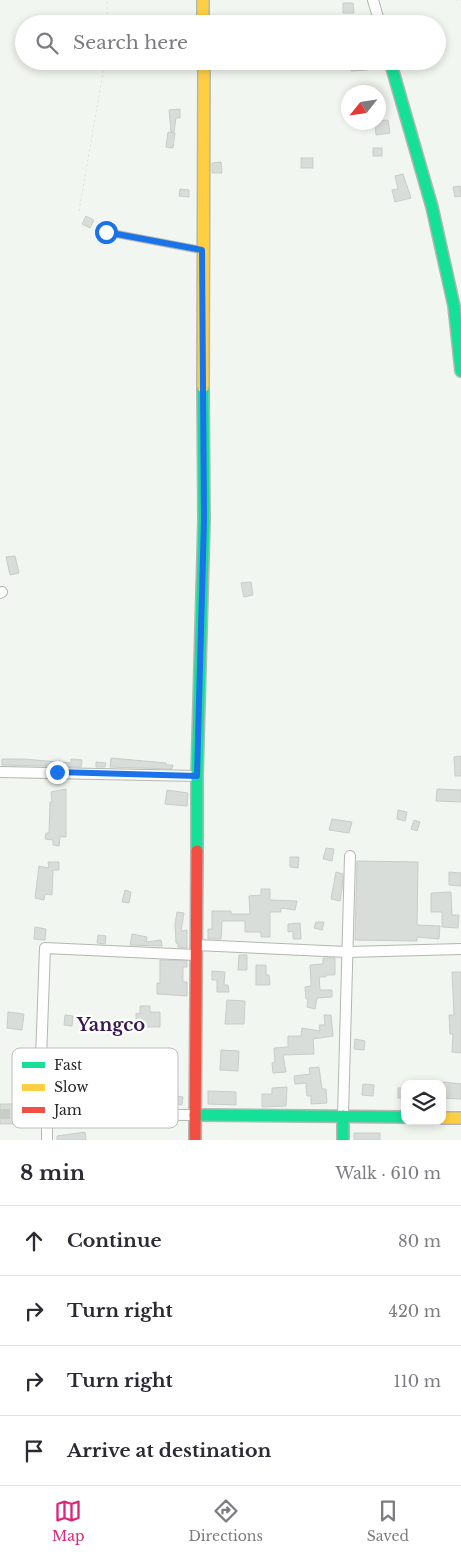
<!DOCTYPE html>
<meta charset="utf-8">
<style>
body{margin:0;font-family:"Libre Baskerville",serif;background:#f7f7f7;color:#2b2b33}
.controls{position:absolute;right:15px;bottom:15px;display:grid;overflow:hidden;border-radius:10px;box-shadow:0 2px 8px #0003}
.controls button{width:45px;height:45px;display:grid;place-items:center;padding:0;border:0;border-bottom:1px solid #e1e1e2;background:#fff;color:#2b2b33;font:25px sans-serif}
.compass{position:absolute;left:341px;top:85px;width:45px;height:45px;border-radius:50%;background:#fff;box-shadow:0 2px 8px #0003;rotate:240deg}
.stop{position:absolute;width:15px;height:15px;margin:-11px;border:4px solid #1a73e8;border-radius:50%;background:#fff}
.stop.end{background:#1a73e8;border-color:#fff;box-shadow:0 1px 5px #0008}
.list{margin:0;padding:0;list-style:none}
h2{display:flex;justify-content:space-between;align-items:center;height:65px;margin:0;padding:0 20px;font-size:21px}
h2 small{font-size:16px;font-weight:400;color:#7c7c81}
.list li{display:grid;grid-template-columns:32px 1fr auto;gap:15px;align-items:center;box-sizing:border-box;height:70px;padding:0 20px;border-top:1px solid #e1e1e2}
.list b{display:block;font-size:19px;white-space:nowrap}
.list em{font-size:16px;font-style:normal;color:#7c7c81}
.icon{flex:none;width:28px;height:28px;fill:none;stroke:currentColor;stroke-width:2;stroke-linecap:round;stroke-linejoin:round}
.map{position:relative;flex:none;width:461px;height:1140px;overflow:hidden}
.search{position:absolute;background:#fff;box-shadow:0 2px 8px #0003;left:15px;right:15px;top:15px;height:55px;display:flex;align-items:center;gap:12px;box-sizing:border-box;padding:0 18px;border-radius:28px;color:#7c7c81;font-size:19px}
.sheet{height:345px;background:#fff}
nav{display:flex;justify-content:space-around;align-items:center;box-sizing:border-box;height:70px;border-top:1px solid #e1e1e2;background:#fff;font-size:14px;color:#7c7c81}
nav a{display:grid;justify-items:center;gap:2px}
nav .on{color:#db2777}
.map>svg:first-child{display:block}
.building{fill:#d9ddd9;stroke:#c8cdc9}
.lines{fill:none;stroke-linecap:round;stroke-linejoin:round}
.street-tunnel{stroke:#c9cdc7;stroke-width:10;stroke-dasharray:10 5;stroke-linecap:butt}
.lane-casing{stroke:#b3b6b2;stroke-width:8}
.street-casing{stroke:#b3b6b2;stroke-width:12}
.fast-casing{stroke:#b3b6b2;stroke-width:14}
.slow-casing{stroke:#b3b6b2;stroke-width:14}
.jam-casing{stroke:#b3b6b2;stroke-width:14}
.path{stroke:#e0e2e0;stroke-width:1;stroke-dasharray:2.5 2.5;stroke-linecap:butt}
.lane{stroke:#fdfefd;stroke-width:5}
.street{stroke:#fdfefd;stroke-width:10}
.fast{stroke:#16e098;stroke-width:11}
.slow{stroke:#ffcf43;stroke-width:11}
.jam{stroke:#f24e42;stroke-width:11}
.route{stroke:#1a73e8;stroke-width:6}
.labels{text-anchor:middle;stroke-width:4.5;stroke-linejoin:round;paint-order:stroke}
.quarter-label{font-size:18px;font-weight:bold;fill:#3a1951;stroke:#fff}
.key{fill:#fff;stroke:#bebebe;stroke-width:1}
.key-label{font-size:14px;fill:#262825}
</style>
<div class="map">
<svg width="461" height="1140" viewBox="0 0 461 1140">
<rect width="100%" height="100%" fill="#f2f6f0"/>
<g class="building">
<polygon points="343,3 353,3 354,13 343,13"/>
<polygon points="335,61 367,61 368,70 351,71 351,67 335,69"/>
<polygon points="180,109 180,118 176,118 174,132 171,132 169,110"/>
<polygon points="388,120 390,133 376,135 375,124 366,130 361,122 378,122 378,121"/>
<polygon points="168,132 175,133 173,148 166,147"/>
<rect x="373" y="148" width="9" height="8"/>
<rect x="301" y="158" width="12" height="10"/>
<polygon points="221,162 222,173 212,173 212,163"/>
<polygon points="403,174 411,198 395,202 392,190 398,189 395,176"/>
<polygon points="460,186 461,196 455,197 453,187"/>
<polygon points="180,189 189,190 189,197 179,196"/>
<polygon points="86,216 94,220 90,228 82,224"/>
<polygon points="15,556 19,573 10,575 6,557"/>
<polygon points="251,582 253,595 244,597 241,583"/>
<polygon points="461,756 461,776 455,776 454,757"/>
<polygon points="111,758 166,763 166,765 173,765 172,769 110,767"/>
<polygon points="2,759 23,759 71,763 71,759 82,760 81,767 2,765"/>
<polygon points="96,762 106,763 105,767 96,767"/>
<polygon points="66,789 66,837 60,837 59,846 53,845 53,840 45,839 46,833 49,833 50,802 52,802 51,792"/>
<polygon points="437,789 461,790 461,802 436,801"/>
<polygon points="167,790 188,793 187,806 165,804"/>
<polygon points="398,810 407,812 405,821 397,819"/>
<polygon points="332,819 352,822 349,833 329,830"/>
<polygon points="414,820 420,822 417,831 411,829"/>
<polygon points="326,848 334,849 332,861 323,859"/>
<polygon points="290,857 299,857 298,868 290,867"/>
<polygon points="357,861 418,862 417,925 440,926 439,939 417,937 417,941 355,940"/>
<polygon points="48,862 59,862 59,870 53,870 52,895 45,894 44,900 35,898 39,866 49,868"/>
<polygon points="336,872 343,874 342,889 340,901 331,899"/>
<polygon points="449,872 461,873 461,886 449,885"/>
<polygon points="261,889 270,889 270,900 297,901 295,910 281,908 281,912 270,912 270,937 261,937 261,932 245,932 245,921 222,921 221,939 208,939 208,929 212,929 212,911 231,911 231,914 250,914 249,896 261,895"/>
<polygon points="125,890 131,892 129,903 122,902"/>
<polygon points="451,892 452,915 459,915 458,928 442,927 442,912 431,912 431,893"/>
<polygon points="177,912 184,913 181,931 187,930 187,948 178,947 178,943 176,943 175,924"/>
<polygon points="316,922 324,922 322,930 314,928"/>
<polygon points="300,923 301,939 293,939 293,931 288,932 288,924"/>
<polygon points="35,927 46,929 45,940 34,939"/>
<polygon points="132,934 147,937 146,942 161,940 162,946 130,945"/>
<polygon points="98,935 106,936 105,944 97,943"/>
<polygon points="239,955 247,955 247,970 238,970"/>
<polygon points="323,958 335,958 335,975 326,975 326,977 319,977 320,990 332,990 332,997 317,998 315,1009 307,1007 308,999 306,999 305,987 311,986 311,982 310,965 323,964"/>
<polygon points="160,960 187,961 187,967 183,967 183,982 187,982 187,996 157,994 157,983 160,983"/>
<polygon points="256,965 266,965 266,975 269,975 270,985 256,985"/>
<polygon points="212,971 225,972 224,985 228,985 229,992 217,992 217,980 212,980"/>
<polygon points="452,972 461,972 461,1053 452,1052 453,1034 450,1034 449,1015 454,1015"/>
<polygon points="227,1000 245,1001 244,1024 225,1024"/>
<polygon points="140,1006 150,1006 150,1012 160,1012 160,1027 136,1027 136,1013 140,1014"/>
<polygon points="8,1012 24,1014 22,1030 7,1028"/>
<polygon points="65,1015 73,1016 72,1026 64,1025"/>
<polygon points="324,1015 331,1015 333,1036 313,1039 314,1054 283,1055 286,1072 273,1073 272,1063 275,1062 274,1048 288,1047 288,1036 301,1036 302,1028 320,1031 319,1025 325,1025"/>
<polygon points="127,1021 134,1022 133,1030 125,1029"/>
<polygon points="355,1039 365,1041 364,1050 354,1049"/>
<polygon points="221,1050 239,1051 238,1071 220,1070"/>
<polygon points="319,1067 322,1089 326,1089 327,1103 311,1104 311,1096 307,1096 306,1083 295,1084 294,1076 310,1074 309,1068"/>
<polygon points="443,1082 461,1084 461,1099 442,1098"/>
<polygon points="363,1084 374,1085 373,1096 362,1095"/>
<polygon points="164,1085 174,1086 172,1095 183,1097 182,1105 163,1101"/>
<polygon points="287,1087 286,1106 262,1107 262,1094 272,1094 272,1088"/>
<rect x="398" y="1088" width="7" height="10"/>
<polygon points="208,1091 236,1092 236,1105 208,1104"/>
<polygon points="0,1104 28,1104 28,1107 22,1110 21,1114 24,1120 29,1121 29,1124 0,1124"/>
<polygon points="85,1132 86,1140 57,1140 57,1136"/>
<rect x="354" y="1133" width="26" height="7"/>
</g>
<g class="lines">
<polyline class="street-tunnel" points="0,1114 28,1114"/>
<g class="lane-casing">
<polyline id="lane" points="106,232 201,250"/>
</g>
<g class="street-casing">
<g id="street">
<polyline points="373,0 380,24"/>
<polyline points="0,593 2,592"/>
<polyline points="0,772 197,776"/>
<polyline points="196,945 347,952 461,949"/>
<polyline points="28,1114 195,1115"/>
<polyline points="39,1114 45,948 196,955"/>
<polyline points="343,1116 350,856"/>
<polyline points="47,1140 47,1114"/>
</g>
</g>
<g class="fast-casing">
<g id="fast">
<polyline points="390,61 432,207 454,306 461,371"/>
<polyline points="197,851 197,776 204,520 203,387"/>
<polyline points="195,1115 405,1117"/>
<polyline points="343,1116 343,1140"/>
</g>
</g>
<g class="slow-casing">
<g id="slow">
<polyline points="203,0 203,24"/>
<polyline points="203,387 204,61"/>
<polyline points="442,1118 461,1118"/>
</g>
</g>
<g class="jam-casing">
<polyline id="jam" points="195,1140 197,851"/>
</g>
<g class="path">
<polyline points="455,0 461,0"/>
<polyline points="107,24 107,0"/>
<polyline points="79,211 105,61"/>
</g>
<use href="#lane" class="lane"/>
<use href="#street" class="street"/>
<use href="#fast" class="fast"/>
<use href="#slow" class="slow"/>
<use href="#jam" class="jam"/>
</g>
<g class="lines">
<polyline class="route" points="57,772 197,776 204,520 202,250 106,232"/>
</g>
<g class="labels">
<g class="quarter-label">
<text x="111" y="1031">Yangco</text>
</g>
</g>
<rect x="12" y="1048" width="166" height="80" rx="8" class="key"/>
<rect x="22" y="1062" width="23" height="6" fill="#16e098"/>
<rect x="22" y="1084" width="23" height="7" fill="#ffcf43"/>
<rect x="22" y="1107" width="23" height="6" fill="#f24e42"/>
<g class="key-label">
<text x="54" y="1070">Fast</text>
<text x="54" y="1092">Slow</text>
<text x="54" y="1115">Jam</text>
</g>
</svg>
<div class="controls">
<button><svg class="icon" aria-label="layers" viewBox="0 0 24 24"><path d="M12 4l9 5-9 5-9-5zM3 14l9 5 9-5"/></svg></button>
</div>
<svg class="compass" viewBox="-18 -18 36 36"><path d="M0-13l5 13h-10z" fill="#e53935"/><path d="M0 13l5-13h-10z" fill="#7c7c81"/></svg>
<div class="stop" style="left:106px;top:232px"></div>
<div class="stop end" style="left:57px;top:772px"></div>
<div class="search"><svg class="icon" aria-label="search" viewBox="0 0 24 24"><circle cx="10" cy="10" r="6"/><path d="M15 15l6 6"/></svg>Search here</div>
</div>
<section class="sheet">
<h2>8 min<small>Walk · 610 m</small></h2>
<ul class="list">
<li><svg class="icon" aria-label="ahead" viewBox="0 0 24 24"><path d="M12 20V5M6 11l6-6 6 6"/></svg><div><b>Continue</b></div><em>80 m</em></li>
<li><svg class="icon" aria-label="right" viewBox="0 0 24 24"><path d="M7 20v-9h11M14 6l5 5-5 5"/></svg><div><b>Turn right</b></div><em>420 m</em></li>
<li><svg class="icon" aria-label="right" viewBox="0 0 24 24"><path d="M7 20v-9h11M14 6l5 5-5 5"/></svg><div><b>Turn right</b></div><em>110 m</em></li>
<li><svg class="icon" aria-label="arrive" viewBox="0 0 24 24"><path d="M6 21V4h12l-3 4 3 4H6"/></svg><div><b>Arrive at destination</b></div></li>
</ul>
</section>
<nav>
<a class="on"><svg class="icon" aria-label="map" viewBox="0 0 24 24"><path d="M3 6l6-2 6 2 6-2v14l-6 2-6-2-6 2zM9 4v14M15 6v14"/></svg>Map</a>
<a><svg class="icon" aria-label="directions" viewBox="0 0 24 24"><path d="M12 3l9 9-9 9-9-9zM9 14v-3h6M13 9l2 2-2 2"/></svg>Directions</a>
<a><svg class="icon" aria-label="saved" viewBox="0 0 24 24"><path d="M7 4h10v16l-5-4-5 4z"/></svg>Saved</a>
</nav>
